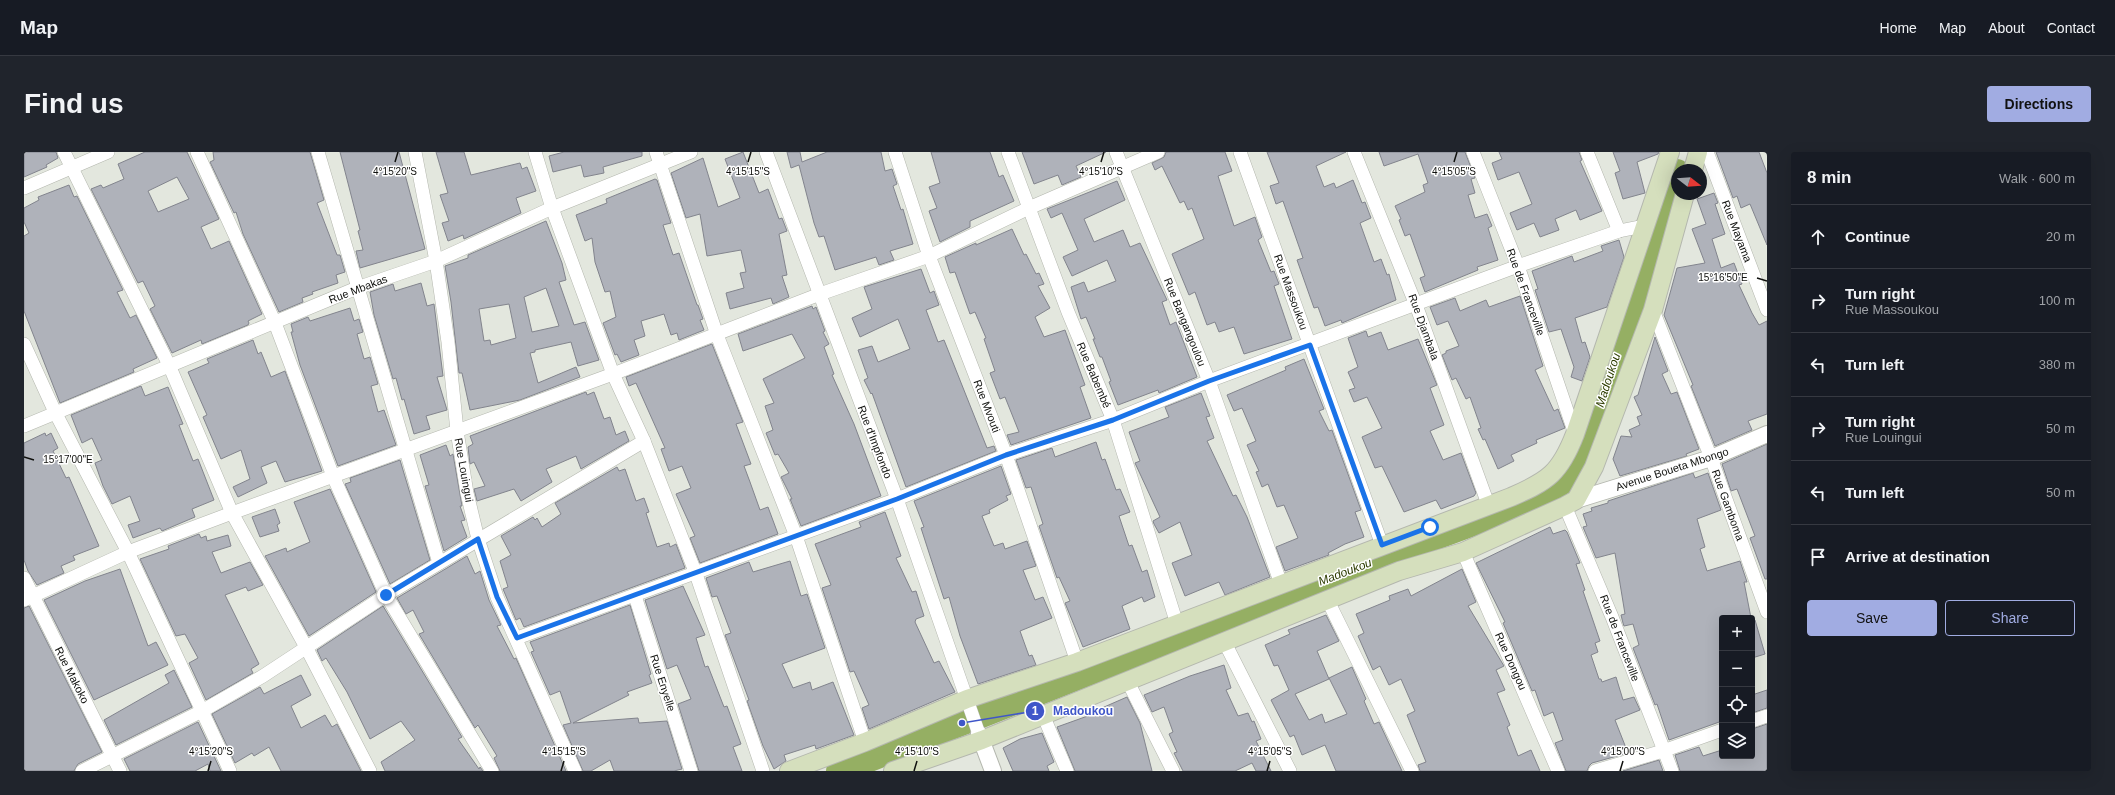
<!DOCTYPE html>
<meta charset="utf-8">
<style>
body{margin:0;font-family:Helvetica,sans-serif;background:#20242c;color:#f1f3f6}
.controls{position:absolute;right:12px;bottom:12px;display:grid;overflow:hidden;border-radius:4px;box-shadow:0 4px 16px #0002}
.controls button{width:36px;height:36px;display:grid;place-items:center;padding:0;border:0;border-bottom:1px solid #363941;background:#171b24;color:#f1f3f6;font:20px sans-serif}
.compass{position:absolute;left:1647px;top:12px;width:36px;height:36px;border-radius:50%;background:#171b24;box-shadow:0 4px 16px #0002;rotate:107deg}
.stop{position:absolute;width:12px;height:12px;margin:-9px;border:3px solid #1a73e8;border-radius:50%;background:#fff}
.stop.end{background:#1a73e8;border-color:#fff;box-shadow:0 1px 4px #0008}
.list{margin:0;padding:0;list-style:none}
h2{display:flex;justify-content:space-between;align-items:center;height:52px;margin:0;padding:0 16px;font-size:17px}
h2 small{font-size:13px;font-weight:400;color:#9ea1a6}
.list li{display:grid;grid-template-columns:26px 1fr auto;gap:12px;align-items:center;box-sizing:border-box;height:64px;padding:0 16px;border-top:1px solid #363941}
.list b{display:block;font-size:15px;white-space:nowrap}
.list p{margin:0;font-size:13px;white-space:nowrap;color:#9ea1a6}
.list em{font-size:13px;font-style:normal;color:#9ea1a6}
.actions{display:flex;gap:8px;padding:12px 16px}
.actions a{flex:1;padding:9px 0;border:1px solid #a1ace2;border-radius:4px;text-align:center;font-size:14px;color:#a1ace2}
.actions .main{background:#a1ace2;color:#111}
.icon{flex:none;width:22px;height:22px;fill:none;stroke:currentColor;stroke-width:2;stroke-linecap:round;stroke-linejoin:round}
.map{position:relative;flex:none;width:1743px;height:619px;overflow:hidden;border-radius:4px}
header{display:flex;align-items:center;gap:24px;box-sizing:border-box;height:56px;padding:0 20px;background:#171b24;border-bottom:1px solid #363941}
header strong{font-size:19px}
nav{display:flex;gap:22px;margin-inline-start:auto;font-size:14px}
.intro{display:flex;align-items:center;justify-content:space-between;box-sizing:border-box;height:96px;padding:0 24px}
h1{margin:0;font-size:28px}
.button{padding:10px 18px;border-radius:4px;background:#a1ace2;color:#111;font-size:14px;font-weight:700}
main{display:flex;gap:24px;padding:0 24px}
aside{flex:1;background:#171b24;border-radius:4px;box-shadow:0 4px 16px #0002}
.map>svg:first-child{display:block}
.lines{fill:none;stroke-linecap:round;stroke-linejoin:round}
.river{stroke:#95af63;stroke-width:26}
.building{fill:#afb2ba;stroke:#82848d;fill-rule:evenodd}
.minor-casing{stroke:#b4b7ae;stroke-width:14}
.tertiary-casing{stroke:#b4b7ae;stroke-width:18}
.secondary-casing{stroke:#b4b7ae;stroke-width:20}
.minor{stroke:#fff;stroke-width:13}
.tertiary{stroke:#fff;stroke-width:16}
.secondary{stroke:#d5dfbd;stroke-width:18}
.route{stroke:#1a73e8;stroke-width:5}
.ticks{fill:none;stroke:#10110e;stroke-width:1.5}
.labels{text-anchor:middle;stroke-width:3;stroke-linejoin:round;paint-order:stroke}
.street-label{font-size:11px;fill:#10110e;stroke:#fff}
.water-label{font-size:12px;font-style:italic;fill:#2e3d02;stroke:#fff}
.ticks-label{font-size:10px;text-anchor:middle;fill:#10110e;stroke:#fff;stroke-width:3;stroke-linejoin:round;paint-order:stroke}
.leader{fill:none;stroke:#3f56c9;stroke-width:1.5}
.callout-dot{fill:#3f56c9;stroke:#fff;stroke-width:1.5}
.mark-label{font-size:12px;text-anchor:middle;font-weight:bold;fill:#fff}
.callout-label{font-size:12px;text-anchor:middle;font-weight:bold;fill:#3f56c9;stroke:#fff;stroke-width:3;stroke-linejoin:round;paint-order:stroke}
</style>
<header>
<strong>Map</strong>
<nav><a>Home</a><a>Map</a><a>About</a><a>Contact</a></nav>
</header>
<div class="intro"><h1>Find us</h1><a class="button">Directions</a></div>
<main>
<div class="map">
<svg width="1743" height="619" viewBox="0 0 1743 619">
<rect width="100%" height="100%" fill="#e3e7de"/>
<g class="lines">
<polyline class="river" points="815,619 1363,403 1514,347 1539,329 1560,300 1653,20"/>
</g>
<g class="building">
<polygon points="0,0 32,0 34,6 22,13 23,15 0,25"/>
<path d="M 121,0 L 163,0 L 195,67 L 177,75 L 187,97 L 205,89 L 238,162 L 224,169 L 225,171 L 224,173 L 178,192 L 177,188 L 148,201 L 126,157 L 131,154 L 119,129 L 114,131 L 67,37 L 77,33 L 79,36 L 100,27 L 94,12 ZM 153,25 L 165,47 L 134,60 L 124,39 Z"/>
<polygon points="189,0 286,0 300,48 293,51 313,103 316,103 321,120 312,123 314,131 288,140 289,142 278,146 279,150 255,160 219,82 212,60 210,61 186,10 190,8"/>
<polygon points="316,0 375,0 401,97 336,116 332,99 339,98 334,79 336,78"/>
<polygon points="412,0 440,0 447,23 496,11 498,17 503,15 512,39 492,46 497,61 440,87 439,83 424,89 418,71 425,69 416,43 424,41"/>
<polygon points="540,0 618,0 618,4 579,15 580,21 560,25 557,13 529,20 525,4"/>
<polygon points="719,0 735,41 744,37 755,67 758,66 763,79 755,82 763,123 758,124 765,145 749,152 747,146 706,157 702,141 720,136 716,121 722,120 717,98 683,104 676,62 662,66 647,21 679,6 694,55 716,46 701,7"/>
<polygon points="763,0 776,0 778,10 803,0 857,0 861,19 868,17 873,32 869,34 877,58 879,57 889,92 866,99 870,108 855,113 852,105 811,118 800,84 795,85 790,71 775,13 767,16"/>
<polygon points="907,0 966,0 975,25 979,23 990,49 946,69 946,75 916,90 905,59 913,56 905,35 916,31"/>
<polygon points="998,0 1082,0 1052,14 1057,25 1038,33 1034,23 1010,32"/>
<polygon points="1142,0 1201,0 1208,19 1194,24 1210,74 1231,65 1238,85 1234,88 1247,120 1250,119 1255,132 1250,134 1268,187 1220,202 1210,175 1195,180 1191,170 1183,173 1171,140 1165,143 1148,102 1180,87 1168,56 1164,58 1160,49 1156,51 1138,14 1131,18 1128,11 1140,5"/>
<polygon points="1243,0 1322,0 1292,14 1300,35 1310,31 1312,36 1329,28 1338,51 1341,50 1347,66 1336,71 1350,110 1357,107 1363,123 1365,122 1372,148 1318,171 1317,168 1301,174 1294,155 1290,156 1273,108 1279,106 1259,49 1252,52 1246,34 1255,31"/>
<polygon points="1355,0 1441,0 1451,26 1447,27 1451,41 1444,43 1451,66 1463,62 1468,74 1464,76 1474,108 1453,115 1454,118 1401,140 1396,126 1401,124 1386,82 1381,84 1375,68 1377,67 1371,54 1401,40 1399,33 1404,31 1394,2 1360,14"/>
<polygon points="1475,0 1555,0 1558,8 1556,9 1578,59 1556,68 1552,58 1531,67 1535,78 1516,85 1510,71 1493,78 1486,61 1508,52 1495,20 1474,28 1468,11 1478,7"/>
<polygon points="1589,0 1635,0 1634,2 1613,10 1621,41 1599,47 1591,21 1596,19"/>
<polygon points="1692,0 1735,0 1743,21 1743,93 1726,52 1717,56 1713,44 1709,46"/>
<polygon points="631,27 633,28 647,71 639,73 649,103 655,101 673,153 674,153 679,167 676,168 680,178 655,188 653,181 647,183 640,162 617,169 621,184 610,188 615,203 597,210 593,202 591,203 579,171 592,165 586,139 581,140 571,110 568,86 561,89 552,63 583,51 582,47"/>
<polygon points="1093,29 1101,48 1060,67 1070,90 1099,78 1106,95 1116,91 1143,148 1138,150 1146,173 1152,170 1173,225 1135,241 1134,238 1094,253 1085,230 1087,229 1078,205 1076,205 1069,187 1071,187 1062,165 1057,167 1047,135 1060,130 1064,140 1092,129 1083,108 1048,124 1039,105 1054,98 1038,61 1027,66 1023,57"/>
<polygon points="45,33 50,45 53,44 99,138 93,140 106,166 112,163 133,206 109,217 110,220 36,251 0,159 0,84 5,81 0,70 0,56 15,48 14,45"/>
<polygon points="1690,41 1694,51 1691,52 1701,82 1688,87 1697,116 1710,111 1718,132 1715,133 1728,161 1735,173 1743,169 1743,262 1724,269 1728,278 1691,294 1667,234 1669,233 1640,163 1653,116 1681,111 1668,77 1682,72 1673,47"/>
<path d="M 522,69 L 538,111 L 542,128 L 535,130 L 550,173 L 561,170 L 575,208 L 554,214 L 547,190 L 511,198 L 511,200 L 506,201 L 514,231 L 552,215 L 556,225 L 496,248 L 446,258 L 438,221 L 435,221 L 427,150 L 421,114 L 444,106 L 444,103 ZM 522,136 L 535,174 L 508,180 L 500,145 ZM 485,152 L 492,186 L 467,193 L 466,188 L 460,189 L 455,157 Z"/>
<polygon points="988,77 1000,103 1002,102 1012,122 1015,121 1020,132 1014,134 1026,156 1011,165 1020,185 1041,178 1061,233 1056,235 1067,266 987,293 983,283 995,280 981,245 976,247 966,221 971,219 960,187 962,186 951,160 946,162 931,120 926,121 921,105 952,91 952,93"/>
<polygon points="1595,88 1600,105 1583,155 1551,166 1558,191 1561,190 1566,205 1558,229 1547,225 1550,215 1537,177 1525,180 1511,138 1514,137 1508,119 1548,104 1550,110 1579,99 1577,94"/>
<polygon points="897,117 906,141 910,139 915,153 902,158 914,190 920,188 963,296 970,294 972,299 882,335 848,241 847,242 840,228 844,226 834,198 848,194 854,210 886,197 874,167 836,185 828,166 848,157 840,135"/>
<polygon points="397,131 403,154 410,152 419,224 413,225 423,258 402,264 406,277 390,282 380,247 378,248 372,226 369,227 350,163 346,140 369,132 371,139"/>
<polygon points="1496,144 1519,214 1511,218 1530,259 1534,257 1541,276 1512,288 1513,291 1487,303 1490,309 1474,317 1461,287 1459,288 1454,277 1457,276 1446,245 1442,247 1432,226 1428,228 1418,203 1422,201 1422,199 1435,194 1424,169 1413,173 1406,155 1431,146 1436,159 1462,148 1465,155"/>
<polygon points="788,154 789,157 792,155 801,179 799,180 805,192 800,195 810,222 808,223 830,272 857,344 777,374 766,347 768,347 757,325 765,321 754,302 751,303 742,281 749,278 741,254 750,251 739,227 781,206 768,182 719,199 714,182"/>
<polygon points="326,156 330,169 335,167 339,180 333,182 340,207 346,205 354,232 347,234 354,260 360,258 372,293 314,314 276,213 267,180 269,180 267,172 284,165 286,169"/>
<polygon points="1342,179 1344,185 1357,180 1364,198 1394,187 1413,233 1406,236 1420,273 1406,279 1419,308 1437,301 1452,341 1450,344 1417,357 1412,348 1380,360 1358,314 1351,316 1338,285 1358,276 1343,245 1330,250 1325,238 1331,236 1324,220 1334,215 1324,186"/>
<polygon points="1631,185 1644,219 1638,222 1647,242 1653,240 1675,297 1662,302 1663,304 1596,324 1589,307 1597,284 1608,285 1605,278 1616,273 1613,265 1618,263 1610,245 1614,243"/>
<polygon points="229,188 234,202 237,200 247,225 261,219 298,319 261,330 252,309 237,315 243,331 214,345 209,335 226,327 217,298 197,307 179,265 183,263 164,220 185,211 183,207"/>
<polygon points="688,192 719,270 712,272 727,312 720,314 726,330 736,358 744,355 754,382 676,411 666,386 671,384 652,342 667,336 658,314 645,319 637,297 641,296 612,231 605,234 602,225"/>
<polygon points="1280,207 1300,257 1295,259 1305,279 1308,278 1337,358 1331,360 1340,385 1321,392 1304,401 1305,403 1261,419 1252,395 1274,386 1260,353 1253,355 1244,332 1238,335 1232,320 1235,319 1223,293 1232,289 1218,256 1210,259 1203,243 1262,218 1261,215"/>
<polygon points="117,234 121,244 144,235 159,272 155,273 169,309 174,307 190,348 168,357 171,365 138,379 136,376 109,386 104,373 116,369 106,344 88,352 79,334 71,311 78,308 68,286 58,291 47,263"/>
<polygon points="562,240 563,243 570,240 580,267 586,265 592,283 601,279 605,289 557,317 552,304 522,317 528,330 497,349 490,337 453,349 450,337 461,334 450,310 446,312 444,295 449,292 446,284"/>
<polygon points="1177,241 1186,264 1182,265 1190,286 1183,289 1209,344 1212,343 1223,365 1246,425 1201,443 1195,430 1161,444 1148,411 1168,403 1156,370 1135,381 1130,372 1129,369 1136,365 1111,311 1116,309 1105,280 1145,265 1141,255"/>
<polygon points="21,281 22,284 27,281 34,296 29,299 42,326 45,325 75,394 49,404 51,408 37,414 40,421 13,433 4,419 0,408 0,291"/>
<polygon points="1072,290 1078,308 1081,307 1092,338 1096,337 1106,360 1095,364 1105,394 1108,393 1118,420 1123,418 1131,445 1120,450 1118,445 1098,454 1106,477 1059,495 1041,451 1046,449 1035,425 1033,426 1015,374 1019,372 1007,335 1002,336 992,308 1028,296 1031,305"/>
<polygon points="1743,292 1743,427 1741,427 1726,386 1731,384 1713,337 1707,339 1698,312"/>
<polygon points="422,293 426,304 429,302 438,354 436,354 441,368 437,369 443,385 420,399 401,334 405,333 396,303"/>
<polygon points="376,308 406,408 366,432 321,332 327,330 326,326"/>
<polygon points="977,314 987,342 982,344 984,348 965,358 966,361 958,364 970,394 979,391 981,397 1003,389 1012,414 999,418 1011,448 1019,445 1028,466 996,479 1005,504 1008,503 1012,513 954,532 936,484 925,445 920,447 897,376 900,375 890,349"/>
<polygon points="593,315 595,319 601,317 612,349 620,346 625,360 622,361 633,395 645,391 646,395 652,392 661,416 500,475 496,466 492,468 479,437 484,435 476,409 487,403 477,384 509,365 511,368 513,366 518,375 537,362 531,351"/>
<polygon points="1669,321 1671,326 1684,321 1697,358 1673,367 1681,395 1676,397 1683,419 1716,409 1723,430 1720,430 1727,466 1698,466 1698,569 1645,588 1633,552 1631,553 1609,496 1615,493 1609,472 1600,474 1599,471 1597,463 1601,462 1591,401 1572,406 1559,375 1563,374 1559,362 1568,359 1567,356 1584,351 1584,349"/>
<polygon points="306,337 352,440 285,484 241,404 262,396 263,400 265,399 286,390 270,350"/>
<polygon points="251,357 256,371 253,373 255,379 236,385 228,365"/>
<polygon points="861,360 877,404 872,406 888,440 892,439 900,464 892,467 891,470 910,511 915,509 931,540 845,577 838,556 845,553 830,519 826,520 798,436 807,433 791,392 837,375 835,370"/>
<polygon points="1526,375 1529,382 1541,378 1543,380 1556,411 1552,412 1561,438 1559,439 1576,489 1571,491 1574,500 1567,503 1575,527 1577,527 1578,530 1592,525 1599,548 1610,545 1616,558 1591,568 1604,601 1568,611 1565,614 1563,619 1542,619 1531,591 1539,588 1529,560 1520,564 1511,538 1508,539 1479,471 1481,470 1452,411"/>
<polygon points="175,382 177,386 182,384 183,389 204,383 207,394 188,400 197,421 226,410 239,433 224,439 222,435 201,443 235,512 227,517 229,521 182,548 165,511 174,506 161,482 152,484 116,407 145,397 144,394"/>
<polygon points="443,404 451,422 456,419 465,448 477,473 473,474 490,507 492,506 542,619 476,619 470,606 473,604 454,573 451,576 395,482 400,480 389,458 382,462 373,446"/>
<polygon points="766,409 777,444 783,442 801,496 758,512 769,536 786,530 788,538 809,530 830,583 792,597 791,593 760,603 762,609 750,617 739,594 723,549 725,548 701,483 707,481 693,444 688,445 682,426 725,410 729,420"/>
<polygon points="96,417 124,494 132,490 144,513 70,548 20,448 61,429"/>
<polygon points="1438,417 1452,450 1444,454 1480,514 1472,518 1481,538 1473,541 1486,573 1483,575 1494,604 1507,598 1516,619 1396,619 1394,613 1402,610 1383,563 1391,559 1377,527 1365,533 1356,514 1349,518 1334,484 1340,481 1332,462 1366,448 1365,444 1384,437 1387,444"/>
<polygon points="659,434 681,483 672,486 681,515 684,514 700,555 703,554 717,592 709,595 718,619 675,619 654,552 667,547 653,513 643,517 621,448"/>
<polygon points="606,453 627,522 625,523 628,531 603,540 605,543 549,571 614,566 615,571 643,569 658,617 650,619 590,619 586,608 567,619 559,619 539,573 547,571 536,539 526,543 507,500 510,499 506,490"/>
<polygon points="5,454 78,600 54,612 50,619 0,619 0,456"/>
<polygon points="359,454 438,585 434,587 455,617 456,615 459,619 361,619 357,610 391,588 377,569 346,587 323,540 302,506 298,509 293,498"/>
<polygon points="1302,463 1315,489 1293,499 1305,527 1271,542 1285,568 1298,562 1301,571 1323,562 1305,526 1328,515 1342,547 1340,549 1350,572 1355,570 1378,619 1312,619 1301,593 1278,603 1270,583 1266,585 1247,548 1265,538 1254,513 1250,514 1241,493 1266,482 1264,478"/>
<polygon points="1731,468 1741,502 1728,506 1728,469"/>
<polygon points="1200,513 1207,536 1202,538 1214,564 1224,561 1228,570 1230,569 1237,587 1232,589 1247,619 1232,619 1228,611 1211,619 1159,619 1150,601 1153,600 1145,582 1149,580 1140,555 1128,560 1120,543 1166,524"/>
<polygon points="150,518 168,555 92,593 80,568 145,531 141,523"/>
<polygon points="277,523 287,543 267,554 277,576 301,563 308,575 313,572 337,619 257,619 245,595 230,604 228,601 211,611 188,562 236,535 240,542"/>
<polygon points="1743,538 1743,556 1728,561 1728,543"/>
<polygon points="1103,545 1116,571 1128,619 1051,619 1033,575 1072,561 1071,559"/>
<polygon points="174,570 197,619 186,619 184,612 171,619 106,619 100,607"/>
<polygon points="1743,572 1743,619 1656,619 1651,603 1675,595 1679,604 1698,598 1698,604 1728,604 1728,577"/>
<polygon points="1018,581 1030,610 1023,614 1025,619 989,619 979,596 996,587"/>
<polygon points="1635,608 1639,619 1599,619"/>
</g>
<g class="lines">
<g class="minor-casing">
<g id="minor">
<polyline points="40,0 145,213 208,361 282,495 346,619"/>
<polyline points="173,0 251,171 309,324 362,443 468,619"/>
<polyline points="294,0 415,411"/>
<polyline points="391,0 412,109 424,190 433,279 443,341 454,387 473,445 551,619"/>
<polyline points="511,0 528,56 589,222 620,289 672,422 739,619"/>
<polyline points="632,0 693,183 772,384 841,590"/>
<polyline points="742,0 873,347 955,582"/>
<polyline points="871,0 905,104 982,303 1053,510"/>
<polyline points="984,0 1044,160 1089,268 1153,472"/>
<polyline points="1092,0 1185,229 1257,432"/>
<polyline points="1216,0 1358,393"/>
<polyline points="1330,0 1392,153 1464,352"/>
<polyline points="1449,0 1494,114 1551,282"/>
<polyline points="1563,0 1595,79"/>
<polyline points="1683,0 1743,158"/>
<polyline points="0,36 84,0"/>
<polyline points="1629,158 1687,306 1743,460"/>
<polyline points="0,192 31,260 104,400 206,619"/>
<polyline points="0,274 333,136 412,109 528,56 667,0"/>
<polyline points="1541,354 1588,465 1648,619"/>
<polyline points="1439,400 1534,619"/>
<polyline points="0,426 96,619"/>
<polyline points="611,444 667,619"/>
<polyline points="0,448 104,400 208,361 589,222 796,142 905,104 1005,56 1134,0"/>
<polyline points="1304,449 1388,619"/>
<polyline points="493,486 873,347 982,303 1089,268 1185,229 1494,114 1595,79 1620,74"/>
<polyline points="1201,491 1266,619"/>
<polyline points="1104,530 1149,619"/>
<polyline points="1019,563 1043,619"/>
<polyline points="1728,569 1743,564"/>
<polyline points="58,619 178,559 239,524 362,443 620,289"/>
<polyline points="1571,619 1639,599 1698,578"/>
</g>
</g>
<g class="tertiary-casing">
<g id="tertiary">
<polyline points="1552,348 1687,306 1743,282"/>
<polyline points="955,582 969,619"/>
</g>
</g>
<g class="secondary-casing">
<g id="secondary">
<polyline points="1669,18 1674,0"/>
<path d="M 765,619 L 841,590 L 943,547 L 1053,510 L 1487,345 C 1524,329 1536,321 1551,282 L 1646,0"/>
<polyline points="869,619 958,588 1375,419 1439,400 1541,354 1552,348 1570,315 1629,158 1661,42"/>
</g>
</g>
<use href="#minor" class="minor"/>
<use href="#tertiary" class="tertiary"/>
<use href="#secondary" class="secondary"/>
</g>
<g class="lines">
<polyline class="route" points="362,443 454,387 473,445 493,486 873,347 982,303 1089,268 1185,229 1286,193 1358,393 1406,375"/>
</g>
<path class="ticks" d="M 371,10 L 374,0M 724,10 L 727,0M 1077,10 L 1080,0M 1430,10 L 1433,0M 1733,126 L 1743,129M 0,305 L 10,308M 184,619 L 187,609M 537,619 L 540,609M 890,619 L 893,609M 1243,619 L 1246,609M 1596,619 L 1599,609"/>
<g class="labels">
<g class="street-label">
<text transform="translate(1713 79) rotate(69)" y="4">Rue Mayama</text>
<text transform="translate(334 137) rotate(-21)" y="4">Rue Mbakas</text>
<text transform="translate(1267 140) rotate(70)" y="4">Rue Massoukou</text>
<text transform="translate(1502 140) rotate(70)" y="4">Rue de Franceville</text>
<text transform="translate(1161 170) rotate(68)" y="4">Rue Bangangoulou</text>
<text transform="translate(1400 175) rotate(70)" y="4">Rue Djambala</text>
<text transform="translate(1070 223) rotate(67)" y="4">Rue Babembé</text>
<text transform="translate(963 254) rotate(69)" y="4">Rue Mvouti</text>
<text transform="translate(851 290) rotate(69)" y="4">Rue d'Impfondo</text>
<text transform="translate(1648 317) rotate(-18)" y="4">Avenue Boueta Mbongo</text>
<text transform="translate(440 318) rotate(80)" y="4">Rue Louingui</text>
<text transform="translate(1704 353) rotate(70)" y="4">Rue Gamboma</text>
<text transform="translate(1596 486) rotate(69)" y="4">Rue de Franceville</text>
<text transform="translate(1487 509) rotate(66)" y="4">Rue Dongou</text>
<text transform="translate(48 523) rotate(63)" y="4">Rue Makoko</text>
<text transform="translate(639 531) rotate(72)" y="4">Rue Enyelle</text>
</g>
<g class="water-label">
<text transform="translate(1584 228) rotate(-72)" y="4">Madoukou</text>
<text transform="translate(1321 420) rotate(-21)" y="4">Madoukou</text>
</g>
</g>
<g class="ticks-label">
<text x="371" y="23">4°15'20"S</text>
<text x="724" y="23">4°15'15"S</text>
<text x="1077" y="23">4°15'10"S</text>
<text x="1430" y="23">4°15'05"S</text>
<text x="1699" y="129">15°16'50"E</text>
<text x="44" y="311">15°17'00"E</text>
<text x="187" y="603">4°15'20"S</text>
<text x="540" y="603">4°15'15"S</text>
<text x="893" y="603">4°15'10"S</text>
<text x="1246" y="603">4°15'05"S</text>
<text x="1599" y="603">4°15'00"S</text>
</g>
<path class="leader" d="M938 571L1011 559"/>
<g class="callout-dot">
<circle cx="938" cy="571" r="4"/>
<circle cx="1011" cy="559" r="10"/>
</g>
<g class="mark-label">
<text x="1011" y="563">1</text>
</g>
<g class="callout-label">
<text x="1059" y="563">Madoukou</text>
</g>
</svg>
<div class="controls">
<button>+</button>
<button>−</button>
<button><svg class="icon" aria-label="locate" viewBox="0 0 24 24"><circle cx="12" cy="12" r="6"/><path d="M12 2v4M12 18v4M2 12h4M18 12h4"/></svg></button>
<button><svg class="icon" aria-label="layers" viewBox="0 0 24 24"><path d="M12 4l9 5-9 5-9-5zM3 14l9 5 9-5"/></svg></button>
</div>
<svg class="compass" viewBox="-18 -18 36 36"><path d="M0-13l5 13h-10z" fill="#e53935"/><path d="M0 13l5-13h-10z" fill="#9ea1a6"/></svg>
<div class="stop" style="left:1406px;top:375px"></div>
<div class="stop end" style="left:362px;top:443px"></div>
</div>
<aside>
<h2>8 min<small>Walk · 600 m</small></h2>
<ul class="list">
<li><svg class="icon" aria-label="ahead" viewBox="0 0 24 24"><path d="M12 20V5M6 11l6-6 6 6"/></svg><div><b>Continue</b></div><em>20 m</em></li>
<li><svg class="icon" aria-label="right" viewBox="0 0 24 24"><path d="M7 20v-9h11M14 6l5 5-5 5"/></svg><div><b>Turn right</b><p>Rue Massoukou</p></div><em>100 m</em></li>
<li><svg class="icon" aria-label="left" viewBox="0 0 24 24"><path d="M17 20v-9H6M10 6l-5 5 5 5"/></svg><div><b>Turn left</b></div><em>380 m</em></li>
<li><svg class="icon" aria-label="right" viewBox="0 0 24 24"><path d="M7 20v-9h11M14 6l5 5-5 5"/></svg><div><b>Turn right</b><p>Rue Louingui</p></div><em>50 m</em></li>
<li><svg class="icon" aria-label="left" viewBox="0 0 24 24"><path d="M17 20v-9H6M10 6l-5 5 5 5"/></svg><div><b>Turn left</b></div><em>50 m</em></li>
<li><svg class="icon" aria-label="arrive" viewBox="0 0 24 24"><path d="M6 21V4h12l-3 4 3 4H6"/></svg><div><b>Arrive at destination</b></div></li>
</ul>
<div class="actions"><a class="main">Save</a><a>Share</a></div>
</aside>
</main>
